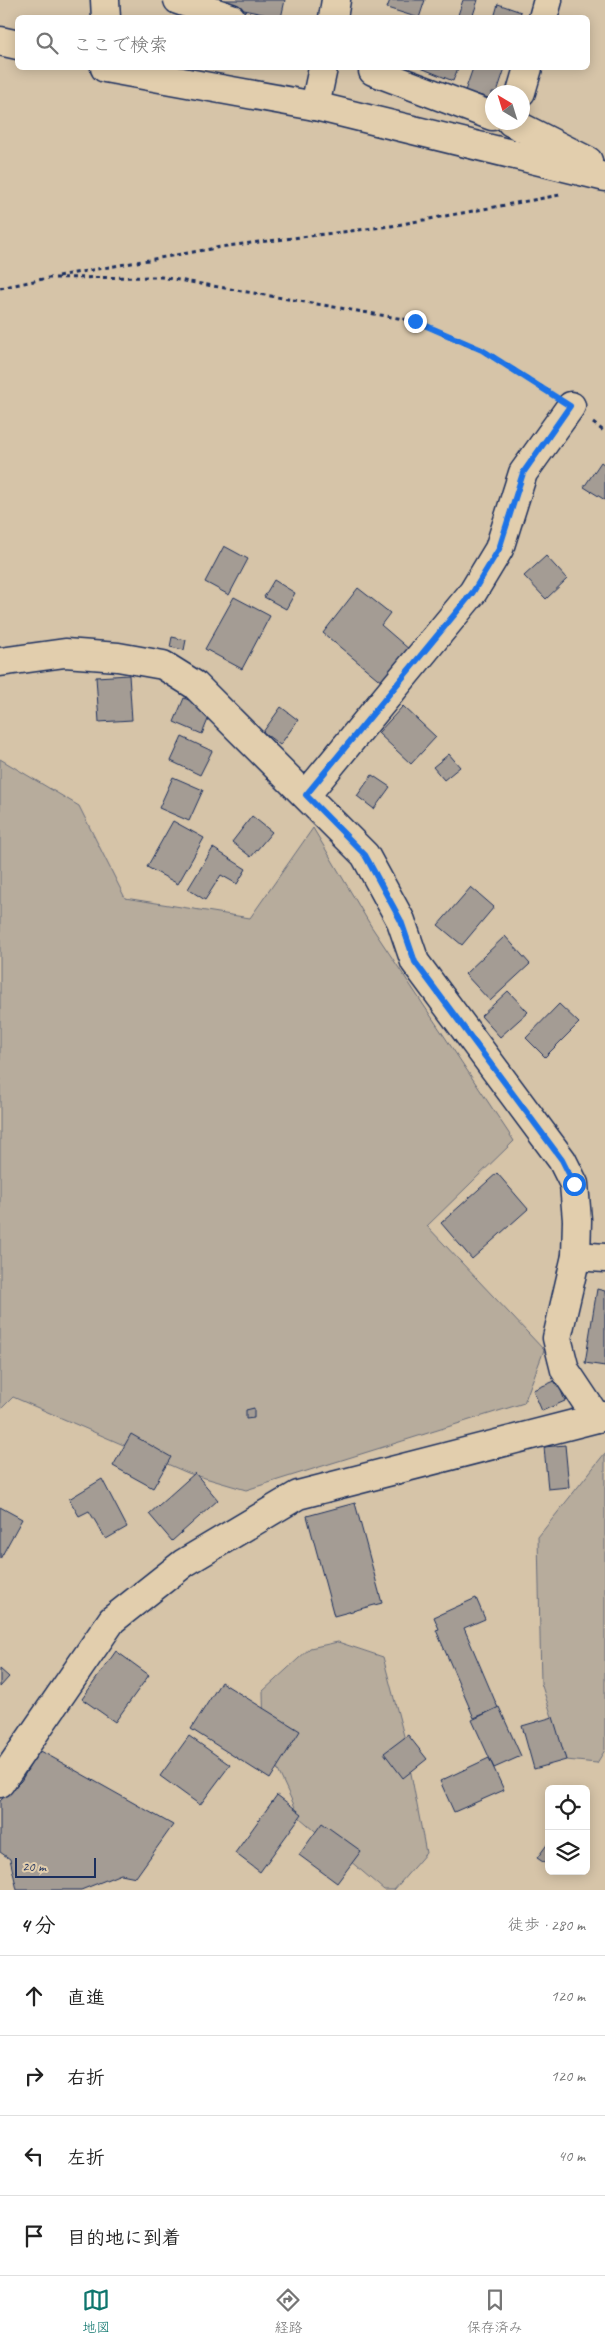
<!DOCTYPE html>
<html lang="ja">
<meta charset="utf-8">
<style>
body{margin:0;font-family:Caveat,"Klee One",sans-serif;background:#f2f2f2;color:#222}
.controls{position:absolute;right:15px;bottom:15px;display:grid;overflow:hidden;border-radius:8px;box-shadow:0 2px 12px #0003}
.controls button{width:45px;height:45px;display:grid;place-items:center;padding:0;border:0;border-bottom:1px solid #e0e0e0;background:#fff;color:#222;font:25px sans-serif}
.compass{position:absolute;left:485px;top:85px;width:45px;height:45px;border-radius:50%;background:#fff;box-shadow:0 2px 12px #0003;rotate:322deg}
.scale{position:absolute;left:15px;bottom:12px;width:81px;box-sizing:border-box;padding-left:5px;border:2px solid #1b2f5e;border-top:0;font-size:14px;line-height:18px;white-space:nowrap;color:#1b2f5e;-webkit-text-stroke:4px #e2cead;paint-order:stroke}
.stop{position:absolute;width:15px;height:15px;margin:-11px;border:4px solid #1a73e8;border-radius:50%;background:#fff}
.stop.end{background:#1a73e8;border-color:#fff;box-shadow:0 1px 5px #0008}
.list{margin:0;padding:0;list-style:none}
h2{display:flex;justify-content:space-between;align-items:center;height:65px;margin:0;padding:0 20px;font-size:21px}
h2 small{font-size:16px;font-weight:400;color:#767676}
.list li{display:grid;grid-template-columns:32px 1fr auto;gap:15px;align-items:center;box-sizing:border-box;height:80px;padding:0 20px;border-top:1px solid #e0e0e0}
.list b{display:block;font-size:19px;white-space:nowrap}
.list em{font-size:16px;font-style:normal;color:#767676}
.icon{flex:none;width:28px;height:28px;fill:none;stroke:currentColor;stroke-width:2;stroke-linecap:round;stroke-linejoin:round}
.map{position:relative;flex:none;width:605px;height:1890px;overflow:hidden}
.search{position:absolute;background:#fff;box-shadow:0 2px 12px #0003;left:15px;right:15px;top:15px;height:55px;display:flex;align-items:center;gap:12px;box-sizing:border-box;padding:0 18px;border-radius:8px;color:#767676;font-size:19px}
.sheet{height:385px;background:#fff}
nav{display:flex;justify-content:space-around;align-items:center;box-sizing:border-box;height:70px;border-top:1px solid #e0e0e0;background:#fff;font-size:14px;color:#767676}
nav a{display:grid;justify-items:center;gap:2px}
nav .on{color:#0f766e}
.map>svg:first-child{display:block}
.green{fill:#b7ac9c;stroke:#696e7d}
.building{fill:#a49c94;stroke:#1b2f5e}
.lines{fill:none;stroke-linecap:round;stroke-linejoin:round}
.minor-casing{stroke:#1b2f5e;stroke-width:31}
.path{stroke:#1b2f5e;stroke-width:3;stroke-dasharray:4 4;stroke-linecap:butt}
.minor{stroke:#e2cead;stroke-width:28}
.route{stroke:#1a73e8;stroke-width:6}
</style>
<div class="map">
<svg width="605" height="1890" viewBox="0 0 605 1890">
<rect width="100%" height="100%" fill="#d6c4a8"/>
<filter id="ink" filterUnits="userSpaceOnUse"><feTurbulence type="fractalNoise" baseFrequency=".02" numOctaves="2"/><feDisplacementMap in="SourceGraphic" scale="10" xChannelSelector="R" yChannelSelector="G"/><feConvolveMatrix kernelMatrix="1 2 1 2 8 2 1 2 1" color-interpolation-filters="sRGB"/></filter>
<g filter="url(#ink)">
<g class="green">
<polygon points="0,759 79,806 125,898 250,918 313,828 371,926 514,1141 427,1226 544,1350 524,1403 246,1490 188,1473 13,1397 0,1410"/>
<polygon points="605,1453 605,1750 597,1763 566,1760 541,1683 538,1537"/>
<polygon points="338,1642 383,1657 404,1736 426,1853 394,1890 384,1890 300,1818 264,1740 263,1691 310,1648"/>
</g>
<g class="building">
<polygon points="222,0 285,0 281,18 221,5"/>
<polygon points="390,0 425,0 419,18 387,8"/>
<polygon points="463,0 478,0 472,18 457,18"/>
<polygon points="498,4 521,12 519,18 494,18"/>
<polygon points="421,68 458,68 453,81"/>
<polygon points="473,68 505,68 497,92 492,92 492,99 465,91"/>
<polygon points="601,462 605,465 605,500 584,487"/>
<polygon points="224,546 248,559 229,595 205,582"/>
<polygon points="546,556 567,579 546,599 524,576"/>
<polygon points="274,580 295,593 286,609 264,597"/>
<polygon points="358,588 390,613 381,625 410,650 383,683 323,633"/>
<polygon points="234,597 270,616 242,669 205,649"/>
<polygon points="172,637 186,640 184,650 170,647"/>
<polygon points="129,675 132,720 99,722 96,677"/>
<polygon points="184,698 212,710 202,734 174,722"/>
<polygon points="403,706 436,737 411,764 378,733"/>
<polygon points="281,707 298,720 280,745 263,732"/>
<polygon points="182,737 212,751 200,775 171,761"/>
<polygon points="449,754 460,767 444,780 433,767"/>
<polygon points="372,775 390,787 374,809 357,796"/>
<polygon points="173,777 203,790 189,821 159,808"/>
<polygon points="252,816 272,832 251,857 232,842"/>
<polygon points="173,821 204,838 178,884 147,867"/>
<polygon points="213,848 246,869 237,884 221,875 205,900 188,889"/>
<polygon points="471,887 494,907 462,945 438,925"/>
<polygon points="505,936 530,964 490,1001 465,974"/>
<polygon points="508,991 528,1012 500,1037 481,1016"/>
<polygon points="559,1004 579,1023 545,1057 526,1038"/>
<polygon points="497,1173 528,1209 472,1259 441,1223"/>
<polygon points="597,1289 605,1291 605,1366 585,1363"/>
<polygon points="557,1380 565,1401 542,1411 533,1390"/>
<polygon points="254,1408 254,1418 246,1419 246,1410"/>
<polygon points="131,1434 171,1457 153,1488 113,1466"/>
<polygon points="565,1445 569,1487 548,1489 544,1447"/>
<polygon points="195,1473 218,1500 172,1541 149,1514"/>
<polygon points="102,1479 127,1527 106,1539 89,1511 79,1516 69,1499"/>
<polygon points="355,1503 382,1603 334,1616 307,1516"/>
<polygon points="0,1507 22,1519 0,1559"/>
<polygon points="476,1598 485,1619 464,1628 498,1708 474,1718 436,1630 439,1629 434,1617"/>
<polygon points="116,1651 149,1675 115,1722 82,1699"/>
<polygon points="0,1669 9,1677 0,1687"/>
<polygon points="221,1682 300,1731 270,1779 191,1729"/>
<polygon points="499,1707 521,1756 494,1768 472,1720"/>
<polygon points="553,1717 566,1760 534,1769 522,1726"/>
<polygon points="408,1735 427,1759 403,1778 384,1753"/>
<polygon points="189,1736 230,1765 200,1805 160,1776"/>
<polygon points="39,1750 173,1825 136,1877 121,1874 81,1890 17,1890 10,1859 0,1852 0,1801 21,1781"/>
<polygon points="489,1758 504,1790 454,1812 440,1781"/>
<polygon points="277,1795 302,1814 260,1872 235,1853"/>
<polygon points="322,1823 361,1851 337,1883 299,1855"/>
<polygon points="549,1842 549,1866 537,1858"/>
</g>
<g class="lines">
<g class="minor-casing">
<g id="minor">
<polyline points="105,0 106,18"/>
<polyline points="178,0 231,18"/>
<polyline points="333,18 336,0"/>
<polyline points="543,18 548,0"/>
<polyline points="0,41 18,45"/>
<polyline points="105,68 315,106 605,177"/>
<polyline points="373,71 492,116"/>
<polyline points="521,92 528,68"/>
<polyline points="315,106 323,68"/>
<polyline points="511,122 588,161"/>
<polyline points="0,662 65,653 118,657 163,665 195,685 365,855 401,921 415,962 562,1160 574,1184 577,1220 576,1256 557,1338 565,1370 597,1418"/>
<polyline points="306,795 473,592 499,549 523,473 571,406"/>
<polyline points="576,1256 605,1258"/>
<polyline points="0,1783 112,1620 184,1563 298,1495 605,1416"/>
</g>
</g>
<g class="path">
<polyline points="58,276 227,246 391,226 560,195"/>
<polyline points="0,288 48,278 161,277 415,321 482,350 549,392"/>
<polyline points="593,423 605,432"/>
</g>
<use href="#minor" class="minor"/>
</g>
</g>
<g class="lines" filter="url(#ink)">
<polyline class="route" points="415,321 482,350 570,406 523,473 499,549 473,592 306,795 365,855 401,921 415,962 562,1160 574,1184"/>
</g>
</svg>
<div class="controls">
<button><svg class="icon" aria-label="locate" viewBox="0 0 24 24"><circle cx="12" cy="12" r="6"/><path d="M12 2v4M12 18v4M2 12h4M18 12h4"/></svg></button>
<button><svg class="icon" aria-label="layers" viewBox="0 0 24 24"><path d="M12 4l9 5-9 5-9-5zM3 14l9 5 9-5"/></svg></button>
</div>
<svg class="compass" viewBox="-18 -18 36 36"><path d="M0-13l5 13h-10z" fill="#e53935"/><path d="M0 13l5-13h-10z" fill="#767676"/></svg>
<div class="scale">20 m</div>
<div class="stop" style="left:574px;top:1184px"></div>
<div class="stop end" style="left:415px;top:321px"></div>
<div class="search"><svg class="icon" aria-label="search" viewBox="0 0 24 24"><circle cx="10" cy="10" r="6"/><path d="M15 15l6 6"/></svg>ここで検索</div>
</div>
<section class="sheet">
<h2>4 分<small>徒歩 · 280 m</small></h2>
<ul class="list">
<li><svg class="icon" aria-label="ahead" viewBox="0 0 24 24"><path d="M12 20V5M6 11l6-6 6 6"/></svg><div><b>直進</b></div><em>120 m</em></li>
<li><svg class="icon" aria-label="right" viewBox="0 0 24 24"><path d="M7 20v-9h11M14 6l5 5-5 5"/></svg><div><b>右折</b></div><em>120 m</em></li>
<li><svg class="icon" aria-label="left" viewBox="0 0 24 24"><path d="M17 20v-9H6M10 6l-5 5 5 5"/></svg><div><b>左折</b></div><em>40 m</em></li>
<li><svg class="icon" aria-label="arrive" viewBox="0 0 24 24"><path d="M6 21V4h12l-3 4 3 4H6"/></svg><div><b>目的地に到着</b></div></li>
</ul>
</section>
<nav>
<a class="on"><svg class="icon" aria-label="map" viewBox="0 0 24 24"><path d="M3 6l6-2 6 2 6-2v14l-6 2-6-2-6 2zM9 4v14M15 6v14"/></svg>地図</a>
<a><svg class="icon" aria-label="directions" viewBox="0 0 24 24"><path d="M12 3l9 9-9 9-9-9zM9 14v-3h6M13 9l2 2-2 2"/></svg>経路</a>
<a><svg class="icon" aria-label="saved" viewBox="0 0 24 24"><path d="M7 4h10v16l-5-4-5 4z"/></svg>保存済み</a>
</nav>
